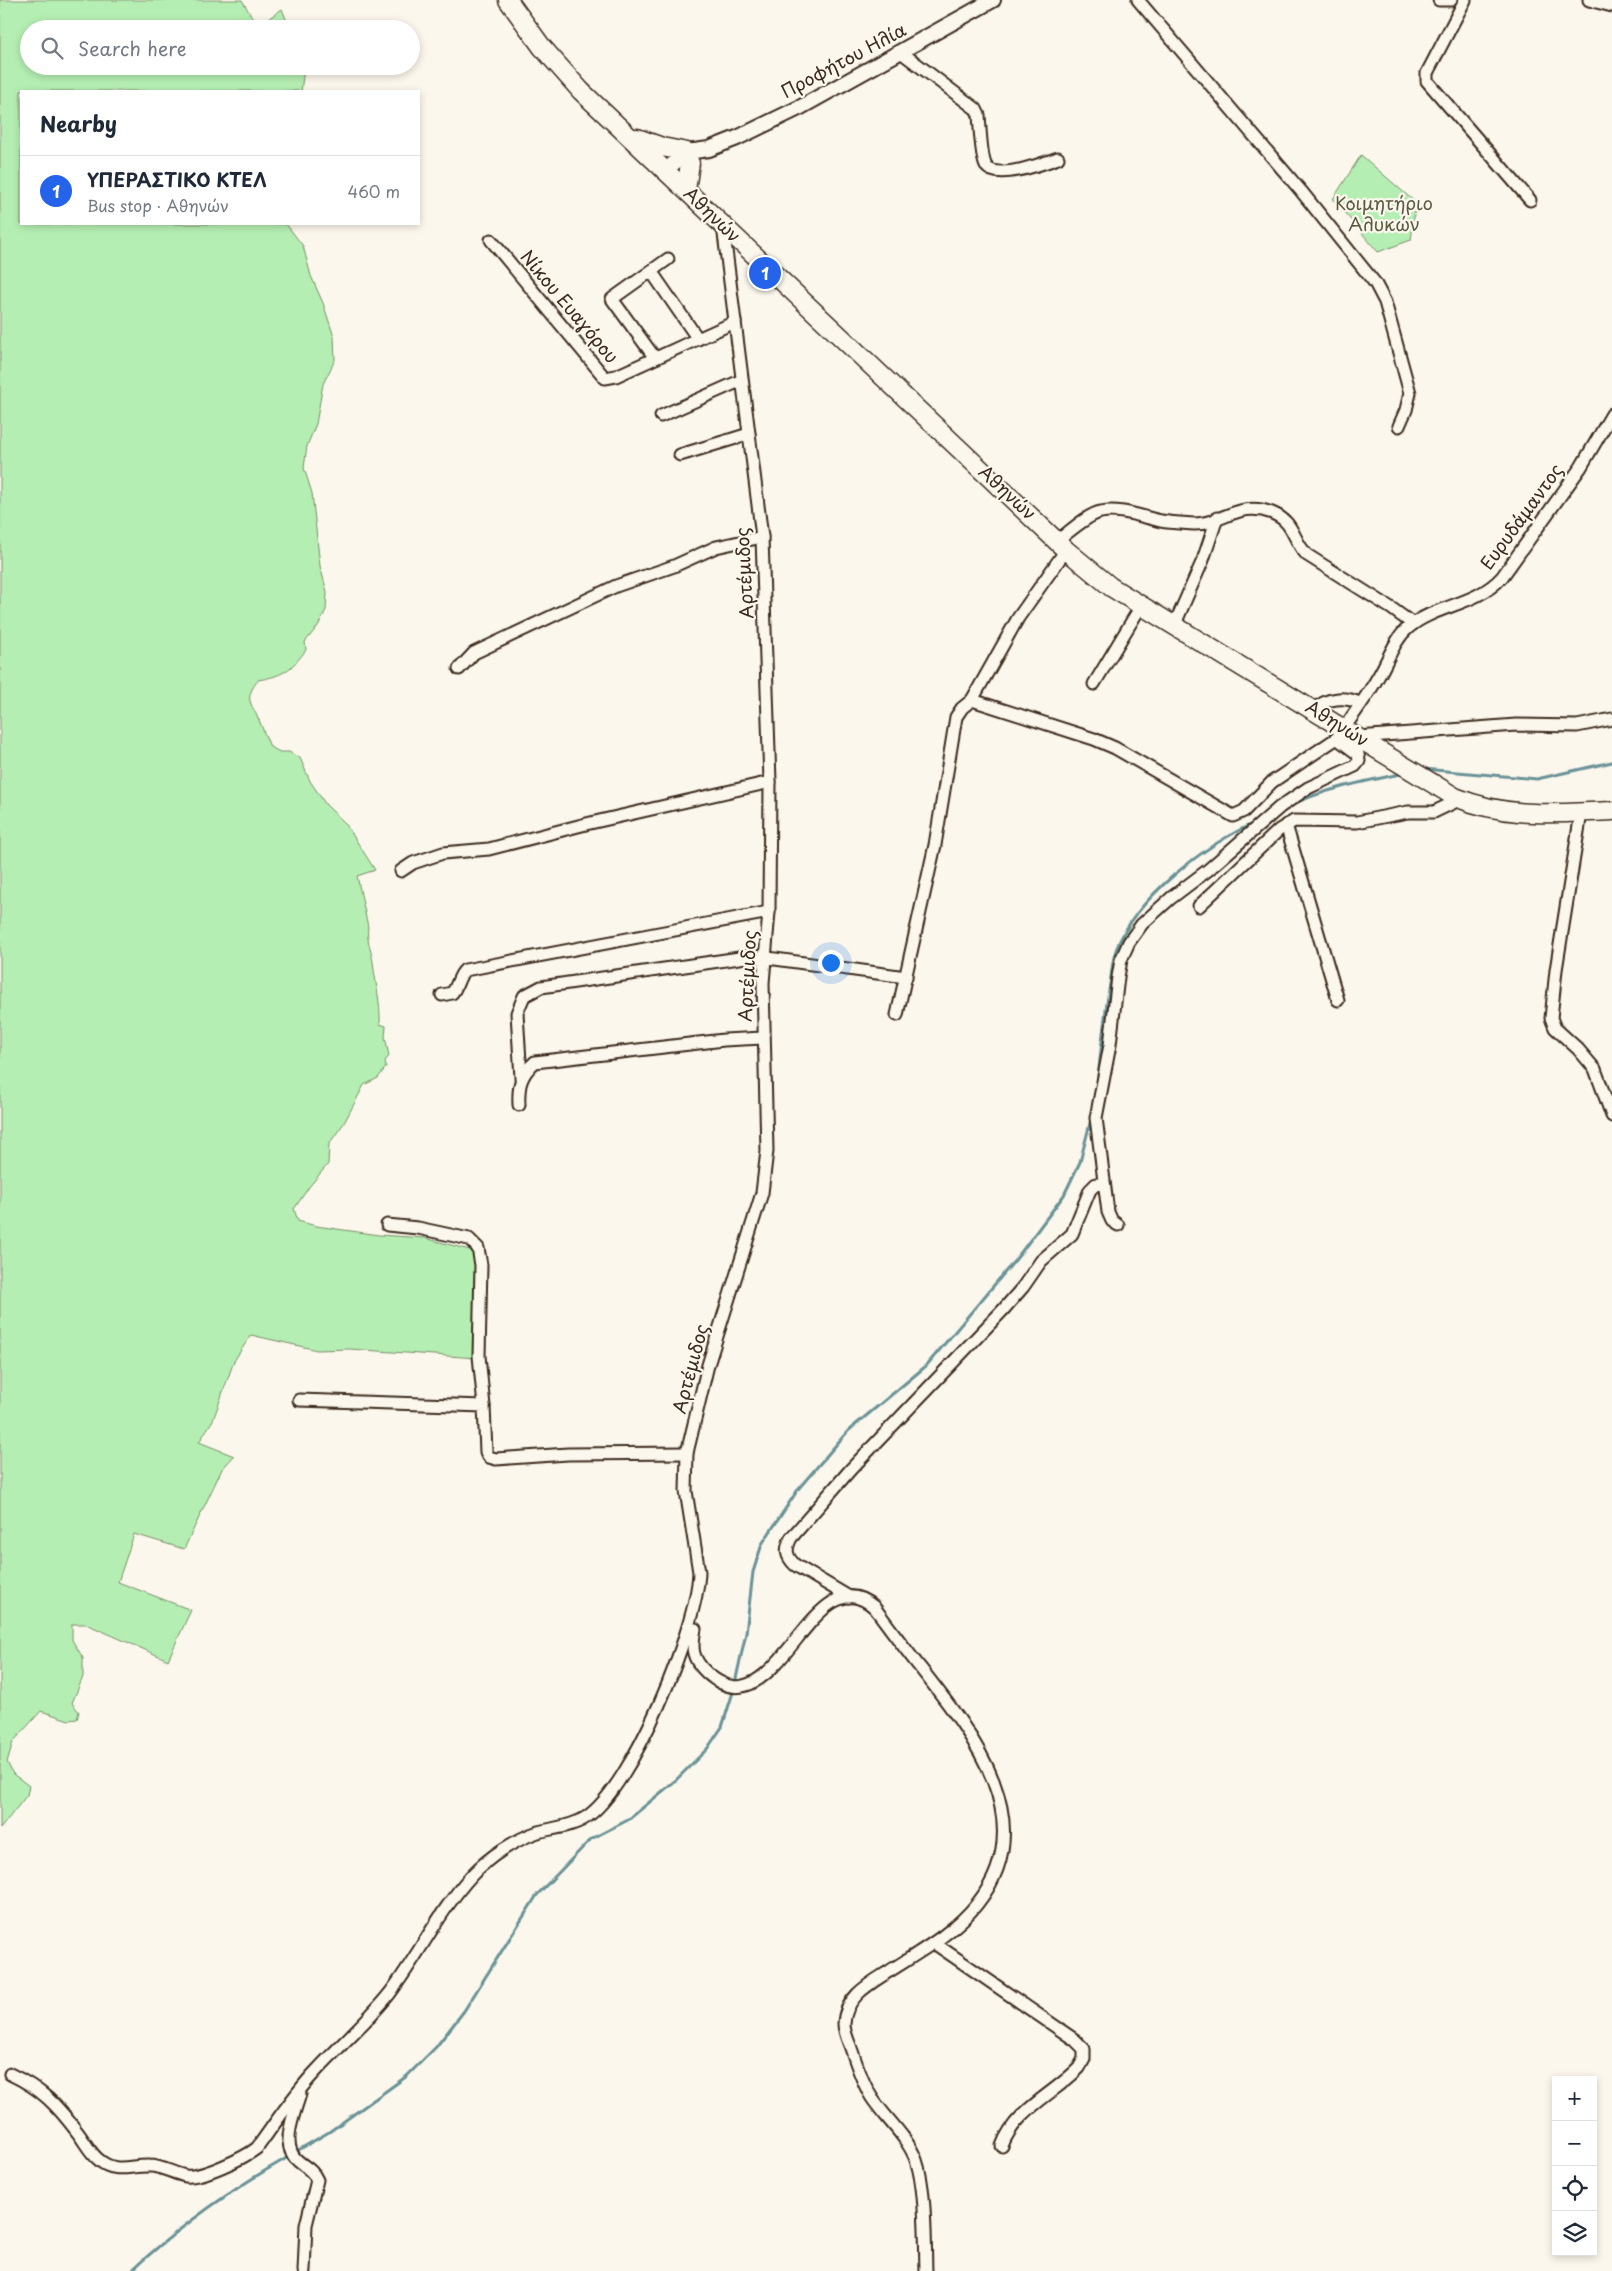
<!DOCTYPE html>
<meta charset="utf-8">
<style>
body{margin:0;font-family:"Playpen Sans",sans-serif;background:#f2f2f3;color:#1f2937}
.controls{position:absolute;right:15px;bottom:15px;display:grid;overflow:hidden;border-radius:0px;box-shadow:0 2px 8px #0003}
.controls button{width:45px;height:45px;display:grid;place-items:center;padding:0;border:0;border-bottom:1px solid #e0e1e3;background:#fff;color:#1f2937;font:25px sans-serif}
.you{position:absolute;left:830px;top:962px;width:18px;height:18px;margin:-12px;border:4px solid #fff;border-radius:50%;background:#1a73e8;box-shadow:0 0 0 8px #1a73e833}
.badge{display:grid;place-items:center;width:32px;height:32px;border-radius:50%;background:#2563eb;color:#fff;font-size:16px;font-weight:700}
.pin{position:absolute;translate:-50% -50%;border:2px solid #fff;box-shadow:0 1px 5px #0006}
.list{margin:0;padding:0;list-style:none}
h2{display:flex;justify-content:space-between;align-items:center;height:65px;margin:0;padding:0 20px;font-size:21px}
h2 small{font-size:16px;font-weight:400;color:#747a83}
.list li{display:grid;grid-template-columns:32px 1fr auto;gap:15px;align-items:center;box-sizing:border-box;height:70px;padding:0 20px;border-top:1px solid #e0e1e3}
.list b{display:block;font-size:19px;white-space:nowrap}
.list p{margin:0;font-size:16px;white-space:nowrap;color:#747a83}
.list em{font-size:16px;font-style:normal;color:#747a83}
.icon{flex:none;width:28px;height:28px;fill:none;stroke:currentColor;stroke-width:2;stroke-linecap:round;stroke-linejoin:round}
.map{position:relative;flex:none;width:1612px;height:2271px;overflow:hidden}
.search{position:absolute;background:#fff;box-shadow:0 2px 8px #0003;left:20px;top:20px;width:400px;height:55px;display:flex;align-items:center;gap:12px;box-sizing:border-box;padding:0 18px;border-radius:28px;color:#747a83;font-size:19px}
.panel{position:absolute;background:#fff;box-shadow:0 2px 8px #0003;left:20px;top:90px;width:400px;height:135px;border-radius:0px}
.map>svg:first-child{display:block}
.green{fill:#b5eeb2;stroke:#788c68}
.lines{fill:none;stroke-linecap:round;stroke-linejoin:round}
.stream{stroke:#6a9297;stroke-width:3}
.minor-casing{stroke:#3b2a1e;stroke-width:15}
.tertiary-casing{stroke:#3b2a1e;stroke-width:18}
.primary-casing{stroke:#3b2a1e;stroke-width:21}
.minor{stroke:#fbf7ec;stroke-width:11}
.tertiary{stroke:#fbf7ec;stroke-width:14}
.primary{stroke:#fbf7ec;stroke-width:18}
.labels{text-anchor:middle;stroke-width:4.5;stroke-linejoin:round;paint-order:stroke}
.street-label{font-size:18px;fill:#3b2a1e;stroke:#fbf7ec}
.park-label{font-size:18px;fill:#5a5b43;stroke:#fbf7ec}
</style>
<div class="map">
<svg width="1612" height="2271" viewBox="0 0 1612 2271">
<rect width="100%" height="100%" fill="#fbf7ec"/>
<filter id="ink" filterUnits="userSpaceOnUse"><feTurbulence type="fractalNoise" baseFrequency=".02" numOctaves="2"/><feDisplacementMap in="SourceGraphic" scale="10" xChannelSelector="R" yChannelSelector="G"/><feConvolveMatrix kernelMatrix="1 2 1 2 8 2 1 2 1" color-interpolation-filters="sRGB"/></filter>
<g filter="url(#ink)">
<g class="green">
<path d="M 0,0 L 242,0 L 256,24 L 265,21 L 282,9 L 290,29 L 29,29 L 29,66 L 306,66 L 304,69 L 301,91 L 21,91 L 21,224 L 286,224 L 303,246 L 311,276 L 323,303 L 334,337 L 335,360 L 323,384 L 316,424 L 307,446 L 304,468 L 312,493 L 320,566 L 327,592 L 326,610 L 318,626 L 305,642 L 306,650 C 291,670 283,676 258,680 C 244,699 250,701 259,720 C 263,729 266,738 270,747 L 280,752 L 289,752 L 300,758 L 310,781 L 326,805 L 345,823 L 375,870 L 357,876 L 368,927 C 366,939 371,949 373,962 C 375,982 381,1003 380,1024 L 386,1026 L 385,1037 L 389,1056 L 385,1061 L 386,1067 L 378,1078 L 364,1085 L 344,1123 L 329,1144 L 328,1164 L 309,1187 L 294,1209 L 298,1221 L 316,1226 L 379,1235 L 425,1238 L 477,1252 L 476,1358 L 350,1349 L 317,1350 L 251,1335 L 234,1361 L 213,1420 L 199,1442 L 234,1456 L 222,1469 L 184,1549 L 134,1534 L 118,1582 L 191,1610 L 168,1660 L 86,1624 L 72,1624 L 72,1640 L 83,1658 L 83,1677 L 72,1703 L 79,1712 L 77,1719 L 69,1720 L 41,1711 L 13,1742 L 7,1762 L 13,1774 L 29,1786 L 27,1795 L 0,1829 Z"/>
<polygon points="1361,155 1416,203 1411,240 1378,252 1333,199"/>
</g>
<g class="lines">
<g class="stream">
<polyline points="1423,769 1537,779 1612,762"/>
<path d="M 1293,804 C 1328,788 1368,781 1405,773"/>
<path d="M 1097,1086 C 1101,1052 1104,1018 1110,984 C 1112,973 1112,961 1116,950 C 1136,897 1205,845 1256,822"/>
<polyline points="735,1683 746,1633 753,1572 762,1544 799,1488 848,1431 926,1366 1016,1259 1064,1195 1080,1162 1091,1119"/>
<polyline points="295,2152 329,2132 407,2076 436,2047 464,2011 537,1895 591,1839 628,1820 676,1780 707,1749 722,1727 734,1689"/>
<path d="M 131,2271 C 180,2226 232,2189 290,2156"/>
</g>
<g class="minor-casing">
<g id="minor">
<polyline points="1138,0 1301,191 1375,283 1385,302 1410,393 1406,410 1399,426"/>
<polyline points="1439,0 1451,0"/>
<polyline points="1465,0 1427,73 1427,81 1530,200"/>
<polyline points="1589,0 1612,6"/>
<path d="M 901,52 L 976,109 L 979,115 C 980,126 981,158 986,166 C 997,181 1044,163 1058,158"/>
<polyline points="491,240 605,378 616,376 735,322"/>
<polyline points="651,271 698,339"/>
<polyline points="655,358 612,299 668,259"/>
<polyline points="661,416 742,380"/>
<polyline points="680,455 749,434"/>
<path d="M 1057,541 C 1068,533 1088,514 1101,512 C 1120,508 1142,517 1161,521 C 1172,523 1184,523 1195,524 C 1222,524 1240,500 1272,513 C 1295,522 1292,540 1307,555 L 1391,608 L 1413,624"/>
<polyline points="1174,626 1203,560 1217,518"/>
<polyline points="459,669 474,653 616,586 674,566 716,547 762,537"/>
<polyline points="1094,684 1141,606"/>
<polyline points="972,700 1094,739 1115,748 1233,816 1244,811 1272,782 1343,734"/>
<path d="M 1315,710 C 1325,697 1347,696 1360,704"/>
<path d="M 1344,728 C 1356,711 1368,695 1378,677 C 1388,661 1394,640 1408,628 C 1434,605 1476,606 1502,577 L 1581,467 L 1612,414"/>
<polyline points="1358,737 1516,725 1577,726 1612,719"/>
<polyline points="1581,813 1556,970 1551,1018 1555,1028 1578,1049 1595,1069 1612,1116"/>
<polyline points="1286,825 1338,1000"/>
<polyline points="401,871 413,863 443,853 489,849 586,824 770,782"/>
<polyline points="1199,906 1279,830 1294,821 1357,822 1408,812 1434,812 1461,799"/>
<path d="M 442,995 L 452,993 C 458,986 458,976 465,970 L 769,912"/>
<polyline points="897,1015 935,845 956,717 962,708 972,700 1018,618 1066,550"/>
<polyline points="521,1078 517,1013 524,996 541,987 753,956 906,977"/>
<path d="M 519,1105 C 518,1087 520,1075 535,1062 L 724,1040 L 763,1038"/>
<polyline points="387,1225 418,1228 469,1239 478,1248 481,1265 479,1356 484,1406"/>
<polyline points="1118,1225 1112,1221 1108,1212 1096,1118 1110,1045 1118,977 1121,960 1129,942 1142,924 1171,898 1208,870 1280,807 1308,788 1355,766 1359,761 1358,754 1338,739"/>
<polyline points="299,1400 484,1406 486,1452 489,1457 496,1459 568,1454 687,1453"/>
<path d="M 849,1597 L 795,1565 C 786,1556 785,1550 791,1538 L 851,1469 L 1003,1310 L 1023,1287 L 1041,1261 L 1072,1234 L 1090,1190 L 1096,1184 L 1104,1185"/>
<path d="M 695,1629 C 691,1649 692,1659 707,1673 C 777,1737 811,1552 874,1607 C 890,1628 905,1649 922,1670 C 974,1736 1042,1823 977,1904 C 954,1933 919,1952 888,1972 C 869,1984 845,1997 844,2024 C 844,2033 849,2042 852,2051 C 857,2066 863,2084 872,2098 C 886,2119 907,2136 916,2160 C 926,2188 925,2240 926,2271"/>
<path d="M 934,1943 L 1075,2040 L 1084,2049 L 1084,2059 L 1079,2068 C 1054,2094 1015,2110 1002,2146"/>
<path d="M 10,2074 C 42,2089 57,2105 78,2133 C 85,2142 90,2153 99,2160 C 115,2174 131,2165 150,2166 C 162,2166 174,2174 186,2176 C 202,2178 244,2158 257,2148 C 276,2122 294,2094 317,2070 C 341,2044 368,2021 390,1993 C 419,1955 439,1911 472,1875 C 489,1857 514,1840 538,1832 C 553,1828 571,1827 585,1818 C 632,1789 697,1628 699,1572 L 686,1491 L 687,1453 L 708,1365 L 762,1193 L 767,1151 L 763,983 L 769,912 L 770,782 L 762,537 L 723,226"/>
<path d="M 300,2094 C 295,2112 281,2142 295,2158 C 303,2167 312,2168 317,2180 L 306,2225 L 304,2271"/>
</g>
</g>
<g class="tertiary-casing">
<polyline id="tertiary" points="666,170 687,152 709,149 737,138 801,107 993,0"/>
</g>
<g class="primary-casing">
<g id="primary">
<path d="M 508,0 L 542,47 L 581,91 L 1066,550 L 1111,587 L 1455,797 C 1509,819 1556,813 1612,811"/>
<polyline points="637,138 662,147 687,152"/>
<polyline points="686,190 690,163"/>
</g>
</g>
<use href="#minor" class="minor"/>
<use href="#tertiary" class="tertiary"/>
<use href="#primary" class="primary"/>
</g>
</g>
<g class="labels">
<g class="street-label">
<text transform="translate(844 61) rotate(-28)" y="6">Προφήτου Ηλία</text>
<text transform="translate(712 215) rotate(44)" y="6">Αθηνών</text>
<text transform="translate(569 307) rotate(50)" y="6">Νίκου Ευαγόρου</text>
<text transform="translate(1007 493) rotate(43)" y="6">Αθηνών</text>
<text transform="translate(1522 517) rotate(-54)" y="6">Ευρυδάμαντος</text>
<text transform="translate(745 573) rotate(-93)" y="6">Αρτέμιδος</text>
<text transform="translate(1337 724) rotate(32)" y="6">Αθηνών</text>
<text transform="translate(748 976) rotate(-87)" y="6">Αρτέμιδος</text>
<text transform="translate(691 1369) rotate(-75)" y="6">Αρτέμιδος</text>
</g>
<g class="park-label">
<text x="1384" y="210">Κοιμητήριο<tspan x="1384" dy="21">Αλυκών</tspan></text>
</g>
</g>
</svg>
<div class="controls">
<button>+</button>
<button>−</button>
<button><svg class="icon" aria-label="locate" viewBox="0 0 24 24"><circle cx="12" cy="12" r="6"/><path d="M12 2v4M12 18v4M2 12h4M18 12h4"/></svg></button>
<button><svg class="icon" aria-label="layers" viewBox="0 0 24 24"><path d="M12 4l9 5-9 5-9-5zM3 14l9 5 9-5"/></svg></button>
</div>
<div class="you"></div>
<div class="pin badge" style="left:765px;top:273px">1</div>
<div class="search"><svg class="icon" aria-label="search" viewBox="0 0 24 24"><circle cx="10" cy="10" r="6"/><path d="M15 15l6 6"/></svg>Search here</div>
<section class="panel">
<h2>Nearby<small></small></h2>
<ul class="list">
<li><span class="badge">1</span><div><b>ΥΠΕΡΑΣΤΙΚΟ ΚΤΕΛ</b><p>Bus stop · Αθηνών</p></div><em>460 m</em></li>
</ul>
</section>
</div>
